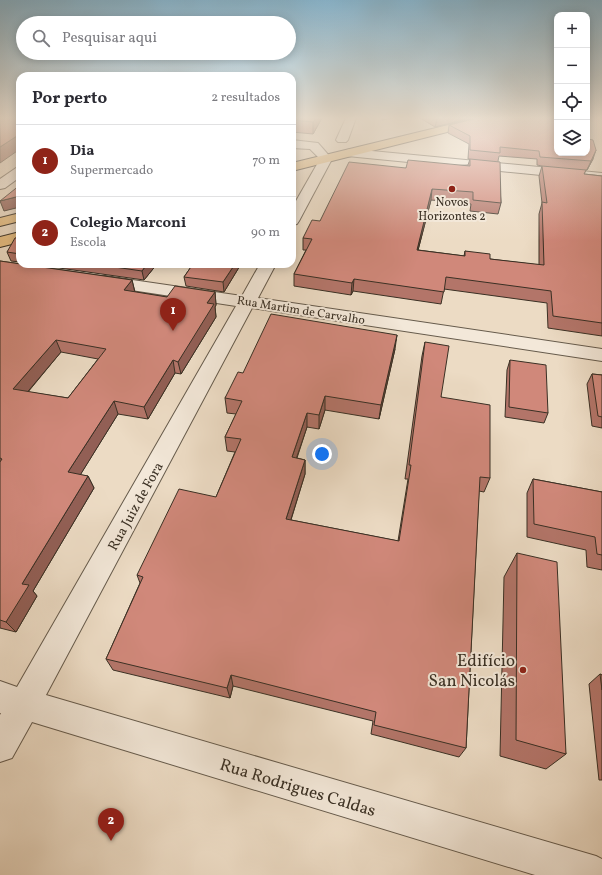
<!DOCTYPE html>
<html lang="pt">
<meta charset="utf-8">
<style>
body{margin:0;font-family:Vollkorn,serif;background:#f2f2f3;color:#2b2b33}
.controls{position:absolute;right:12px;top:12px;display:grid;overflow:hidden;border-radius:8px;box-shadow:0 2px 10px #0003}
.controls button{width:36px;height:36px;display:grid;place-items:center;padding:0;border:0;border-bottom:1px solid #e1e1e2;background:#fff;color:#2b2b33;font:20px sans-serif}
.you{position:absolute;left:322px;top:454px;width:14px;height:14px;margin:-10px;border:3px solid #fff;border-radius:50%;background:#1a73e8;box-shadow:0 0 0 6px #1a73e833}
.badge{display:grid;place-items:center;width:26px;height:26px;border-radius:50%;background:#8f2418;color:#fff;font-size:13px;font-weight:700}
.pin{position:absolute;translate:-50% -33px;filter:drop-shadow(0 1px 2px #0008)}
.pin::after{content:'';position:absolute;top:21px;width:14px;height:12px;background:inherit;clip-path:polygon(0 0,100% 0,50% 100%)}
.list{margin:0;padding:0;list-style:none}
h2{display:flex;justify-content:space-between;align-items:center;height:52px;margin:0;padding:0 16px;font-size:17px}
h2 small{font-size:13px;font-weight:400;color:#7c7c81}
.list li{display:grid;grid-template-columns:26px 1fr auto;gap:12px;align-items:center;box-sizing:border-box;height:72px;padding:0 16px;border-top:1px solid #e1e1e2}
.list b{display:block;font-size:15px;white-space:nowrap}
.list p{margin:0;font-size:13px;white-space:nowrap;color:#7c7c81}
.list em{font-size:13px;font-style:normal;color:#7c7c81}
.icon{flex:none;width:22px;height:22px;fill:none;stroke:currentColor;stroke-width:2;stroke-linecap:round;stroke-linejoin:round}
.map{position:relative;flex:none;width:602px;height:875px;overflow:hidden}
.search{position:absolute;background:#fff;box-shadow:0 2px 10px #0003;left:16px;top:16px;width:280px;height:44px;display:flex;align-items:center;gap:10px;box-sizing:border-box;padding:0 14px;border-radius:22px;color:#7c7c81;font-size:15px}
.panel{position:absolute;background:#fff;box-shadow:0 2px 10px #0003;left:16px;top:72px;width:280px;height:196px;border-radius:12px}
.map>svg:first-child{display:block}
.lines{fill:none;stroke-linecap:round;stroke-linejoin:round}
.minor-casing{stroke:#665b4c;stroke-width:2}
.major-casing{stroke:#3a3024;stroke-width:2}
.minor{fill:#f3e8d9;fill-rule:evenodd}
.major{fill:#e6be82;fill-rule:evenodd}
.wall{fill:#b37569;stroke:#3a3024;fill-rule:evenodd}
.shaded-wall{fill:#925f55;stroke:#3a3024}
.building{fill:#d0887a;stroke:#3a3024;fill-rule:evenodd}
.poi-dot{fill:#8f2418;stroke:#f3e8d9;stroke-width:1.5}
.labels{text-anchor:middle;stroke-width:4;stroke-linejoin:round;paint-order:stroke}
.far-poi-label{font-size:12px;fill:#3a3024;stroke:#f3e8d9}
.far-street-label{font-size:12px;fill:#3a3024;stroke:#f3e8d9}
.street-label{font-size:14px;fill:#3a3024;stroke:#f3e8d9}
.near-poi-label{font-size:17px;fill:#3a3024;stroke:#f3e8d9;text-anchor:end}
.near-street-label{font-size:17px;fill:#3a3024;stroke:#f3e8d9}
</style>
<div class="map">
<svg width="602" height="875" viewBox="0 0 602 875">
<rect width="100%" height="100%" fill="#ecdbc4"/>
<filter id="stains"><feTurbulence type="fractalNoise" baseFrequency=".005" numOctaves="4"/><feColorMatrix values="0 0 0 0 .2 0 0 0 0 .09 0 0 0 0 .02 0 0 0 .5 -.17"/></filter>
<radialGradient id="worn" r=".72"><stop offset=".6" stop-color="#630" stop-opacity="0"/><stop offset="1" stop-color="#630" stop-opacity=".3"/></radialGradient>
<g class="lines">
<g class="minor-casing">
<g id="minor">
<polygon points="346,118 356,118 348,140 346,142 338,142 336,140"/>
<polygon points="292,140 318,143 332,159 299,221 297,224 292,225 292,208 320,159 310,149 292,148"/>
<polygon points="351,149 602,173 602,181 347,156 345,153 347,150"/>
<polygon points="20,167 20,177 5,188 0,189 0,179 16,168"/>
<polygon points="260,264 276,264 258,298 602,349 602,361 252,308 46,695 596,856 602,859 602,875 535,875 32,722 12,758 0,762 0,715 1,713 0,713 0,681 17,687 236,306 105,286 99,285 97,281 99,277 105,276 242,296"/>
</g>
</g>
<g class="major-casing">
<g id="major">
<polygon points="477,118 496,118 495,120 292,171 292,163"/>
<polygon points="20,213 20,221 0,226 0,218"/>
<polygon points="20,232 20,242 0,247 0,237"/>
</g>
</g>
<use href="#minor" class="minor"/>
<use href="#major" class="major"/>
</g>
<g class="wall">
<polygon points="292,118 322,118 313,134 292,132"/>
<polygon points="420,118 470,118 435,127"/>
<path d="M 449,125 L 588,139 L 593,159 L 587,170 L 586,170 L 584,174 L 602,176 L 602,336 L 548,328 L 547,303 L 444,289 L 441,304 L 353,291 L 351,295 L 294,286 L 294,274 L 306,250 L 303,250 L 303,238 L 320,221 L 406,168 L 468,165 L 470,159 L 468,159 L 469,144 L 448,133 ZM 499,156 L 537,159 L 537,165 L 542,166 L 539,176 L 542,203 L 539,214 L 539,265 L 490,259 L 465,251 L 464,256 L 418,250 L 431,200 L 471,204 L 470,211 L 498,214 L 501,203 L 498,161 Z"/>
<polygon points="20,237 20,262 11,261 7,252"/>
<path d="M 0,261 L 132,280 L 135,292 L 167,297 L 215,292 L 216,305 L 215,307 L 216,317 L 181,374 L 175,373 L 148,419 L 118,414 L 80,475 L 88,476 L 94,488 L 33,591 L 37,596 L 16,632 L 0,628 ZM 61,352 L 98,359 L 68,398 L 28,392 Z"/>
<polygon points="31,264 157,264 144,280"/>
<polygon points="193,264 241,264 224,292 186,286 184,277"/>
<polygon points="425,342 441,397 490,478 484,492 479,491 466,748 459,757 371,734 373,721 233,686 230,698 113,670 106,659 140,583 137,575 216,497 235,452 227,451 225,437 236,414 227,413 225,398 243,373 395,349 379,419 325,410 319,429 307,427 297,458 305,460 305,474 291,520 398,541 408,479 405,479 422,356"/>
<polygon points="510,360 548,413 544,423 505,417 507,370"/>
<polygon points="592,374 602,375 602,428 592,426 587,384"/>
<polygon points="533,479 602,492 602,570 587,567 586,550 527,537 527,493"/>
<polygon points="517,553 566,754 546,769 500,756 504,577"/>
<polygon points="600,674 602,675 602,780 599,780 589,684"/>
</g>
<g class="shaded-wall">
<polygon points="316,118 322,118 313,134 313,122"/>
<polygon points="382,118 393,118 382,120"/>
<polygon points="439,118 470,118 435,127 437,119"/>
<polygon points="20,134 20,149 0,163 0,147"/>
<polygon points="596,150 593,159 587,170 591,161"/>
<polygon points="295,168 295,176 292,180 292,172"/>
<polygon points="432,189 431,200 415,262 417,250"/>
<polygon points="20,196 20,207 4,211 0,201"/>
<polygon points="147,264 157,264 144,280 142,271"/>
<polygon points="235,264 241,264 224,292 223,282"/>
<polygon points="354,279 353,291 351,295 352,283"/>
<polygon points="132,280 135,293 124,290"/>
<polygon points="215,292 216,305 215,307 216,317 181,374 178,362 207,303"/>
<polygon points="397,335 395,349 379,419 381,405"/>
<polygon points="56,340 61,352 19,402 13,389"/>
<polygon points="173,360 175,373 148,419 144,407"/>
<polygon points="325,396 325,410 319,429 319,415"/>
<polygon points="114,401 118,414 74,485 68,472"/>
<polygon points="307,413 307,427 292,471 292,457"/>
<polygon points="305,460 305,474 287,532 286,519"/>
<polygon points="88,476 94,488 33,591 37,596 16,632 6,622 22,584"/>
<polygon points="231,675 233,686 230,698 227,688"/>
</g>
<g class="building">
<polygon points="0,118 20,118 20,134 0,147"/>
<polygon points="292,118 316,118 313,122 292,120"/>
<polygon points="478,118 557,118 557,153 587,153 587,132 588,139 593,140 596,150 591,161 540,157 539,151 500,147 500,153 470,150 470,136 449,125"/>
<polygon points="470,159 500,162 501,203 473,200 473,192 432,189 417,250 465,256 465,251 490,254 490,259 544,265 542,202 547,203 542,166 586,170 584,174 602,176 602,323 553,316 551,291 446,277 444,292 354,279 352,283 294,274 312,239 303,238 312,220 320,221 349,162 406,168 408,160 470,166"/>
<polygon points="20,185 20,196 0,201"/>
<polygon points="20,237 20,254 7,252 15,238"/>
<path d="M 0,261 L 132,280 L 124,290 L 167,297 L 175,286 L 215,292 L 207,303 L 214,304 L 178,362 L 173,360 L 144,407 L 114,401 L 68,472 L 88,476 L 22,584 L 29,585 L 6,622 L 0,620 L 0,462 L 2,459 L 0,458 ZM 56,340 L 106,349 L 68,398 L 13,389 Z"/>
<polygon points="94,264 147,264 142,271"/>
<polygon points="193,264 235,264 223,282 184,277"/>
<polygon points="271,314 397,335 381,405 325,396 319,415 307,413 292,457 305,460 286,519 399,541 411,465 409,465 425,342 449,346 441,397 490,405 490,478 480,477 466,748 374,725 376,712 231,675 227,688 106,659 143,577 137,575 179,489 216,497 241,439 225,437 242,401 225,398 238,372 243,373"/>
<polygon points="510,360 546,365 548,413 509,407"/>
<polygon points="592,374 602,375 602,417 598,416"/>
<polygon points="533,479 602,492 602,555 597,554 595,537 534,524"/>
<polygon points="517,553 557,562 566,754 516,740"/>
<polygon points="600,674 602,675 602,690"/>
</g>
<linearGradient id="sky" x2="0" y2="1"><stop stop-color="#88b7d1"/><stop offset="0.49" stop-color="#f6efe4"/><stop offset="1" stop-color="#f6efe4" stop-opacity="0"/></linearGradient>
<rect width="602" height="241" fill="url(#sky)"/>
<g class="poi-dot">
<circle cx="452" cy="189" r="4"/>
<circle cx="523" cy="670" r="4"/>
</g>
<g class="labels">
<g class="far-poi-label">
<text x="452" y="206">Novos<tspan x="452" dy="14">Horizontes 2</tspan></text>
</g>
<g class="far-street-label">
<text transform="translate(301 310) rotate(9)" y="4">Rua Martim de Carvalho</text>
</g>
<g class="street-label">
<text transform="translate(135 506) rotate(-61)" y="5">Rua Juiz de Fora</text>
</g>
<g class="near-poi-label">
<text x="515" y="666">Edifício<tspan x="515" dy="20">San Nicolás</tspan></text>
</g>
<g class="near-street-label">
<text transform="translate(298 787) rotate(17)" y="6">Rua Rodrigues Caldas</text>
</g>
</g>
<rect width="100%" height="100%" filter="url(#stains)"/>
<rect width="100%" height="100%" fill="url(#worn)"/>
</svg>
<div class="controls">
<button>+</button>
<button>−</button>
<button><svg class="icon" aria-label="locate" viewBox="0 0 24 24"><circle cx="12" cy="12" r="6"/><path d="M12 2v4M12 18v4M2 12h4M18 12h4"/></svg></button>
<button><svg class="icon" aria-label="layers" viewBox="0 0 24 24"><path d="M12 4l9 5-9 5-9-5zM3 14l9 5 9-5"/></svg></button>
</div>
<div class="you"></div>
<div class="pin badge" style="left:173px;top:331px">1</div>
<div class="pin badge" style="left:111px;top:841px">2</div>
<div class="search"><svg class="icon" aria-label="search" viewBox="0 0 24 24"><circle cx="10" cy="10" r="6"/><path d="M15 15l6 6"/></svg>Pesquisar aqui</div>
<section class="panel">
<h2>Por perto<small>2 resultados</small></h2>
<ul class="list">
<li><span class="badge">1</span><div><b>Dia</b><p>Supermercado</p></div><em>70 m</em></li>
<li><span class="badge">2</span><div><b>Colegio Marconi</b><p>Escola</p></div><em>90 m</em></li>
</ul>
</section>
</div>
